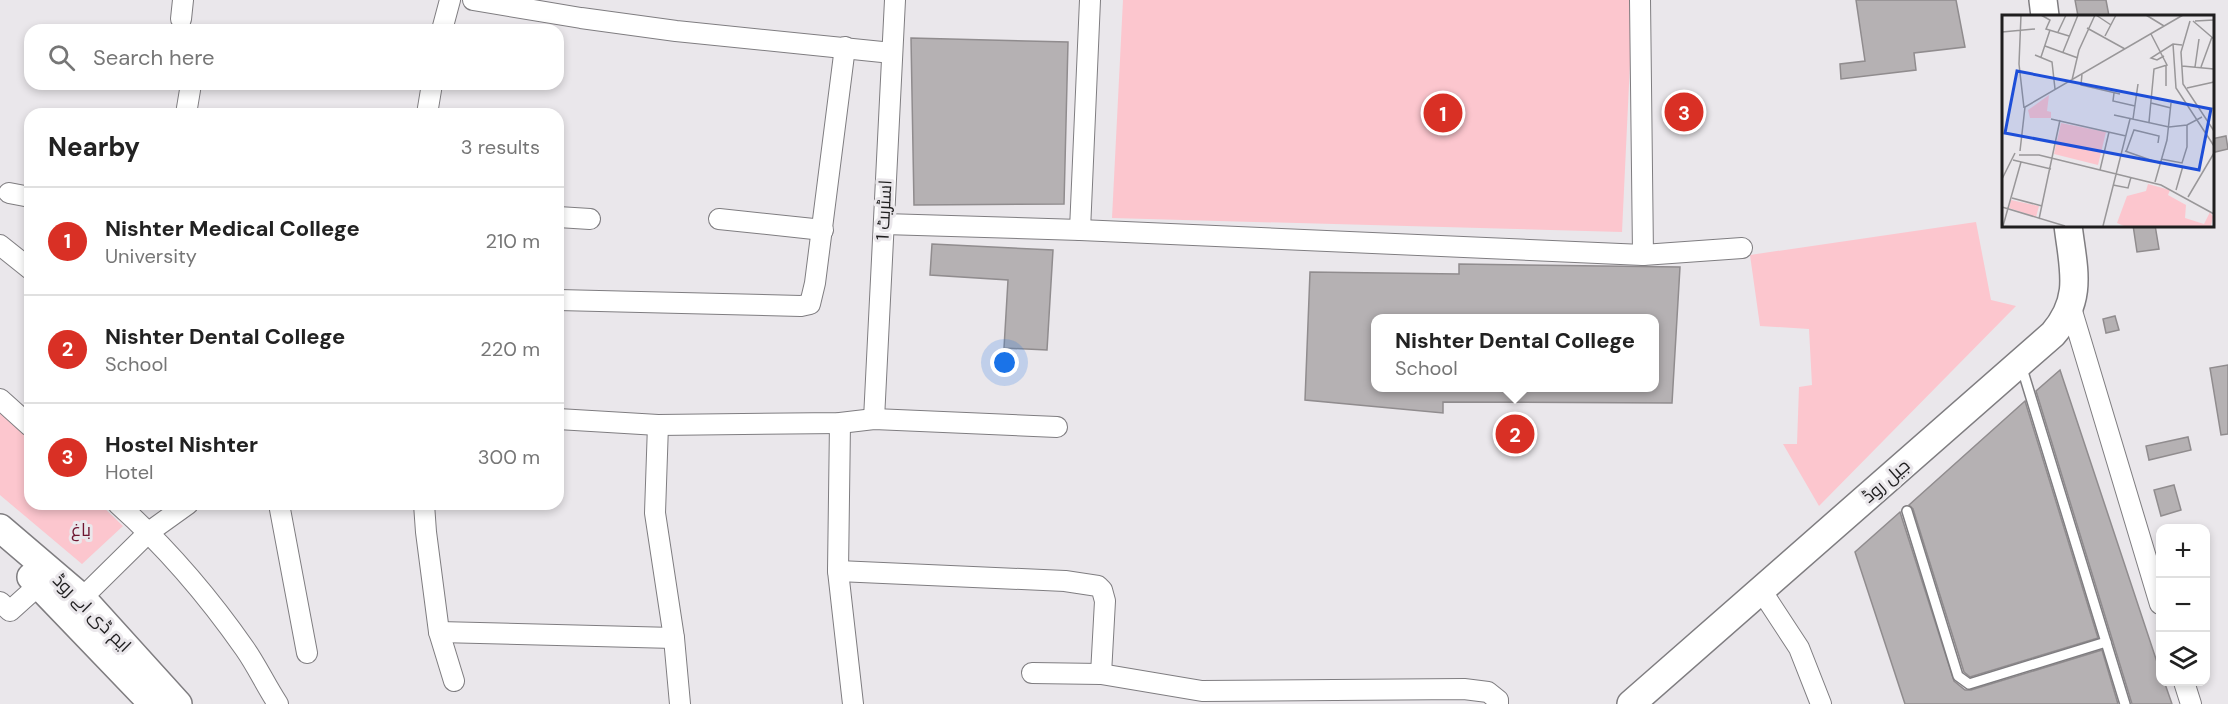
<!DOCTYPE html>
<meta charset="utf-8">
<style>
body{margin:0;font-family:"DM Sans",Cairo,sans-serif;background:#f6f6f6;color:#222}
.controls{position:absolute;right:18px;bottom:18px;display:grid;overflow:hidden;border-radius:12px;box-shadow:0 3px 9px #0003}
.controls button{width:54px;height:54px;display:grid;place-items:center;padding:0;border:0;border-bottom:2px solid #e0e0e0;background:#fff;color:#222;font:30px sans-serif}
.you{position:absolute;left:1005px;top:363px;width:21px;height:21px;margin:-15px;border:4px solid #fff;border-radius:50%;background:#1a73e8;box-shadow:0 0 0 9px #1a73e833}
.badge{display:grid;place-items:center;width:39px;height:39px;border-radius:50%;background:#d93025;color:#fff;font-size:20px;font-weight:700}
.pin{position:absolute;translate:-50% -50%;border:3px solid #fff;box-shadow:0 2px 6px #0006}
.popup{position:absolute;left:1371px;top:314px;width:288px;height:78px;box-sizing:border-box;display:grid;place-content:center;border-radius:12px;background:#fff;filter:drop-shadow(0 2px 4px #0005);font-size:20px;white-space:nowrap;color:#767676}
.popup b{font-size:22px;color:#222}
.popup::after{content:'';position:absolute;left:50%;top:100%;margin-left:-12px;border:12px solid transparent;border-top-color:#fff}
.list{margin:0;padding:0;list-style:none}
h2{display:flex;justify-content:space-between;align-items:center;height:78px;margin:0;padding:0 24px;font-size:26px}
h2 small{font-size:20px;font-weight:400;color:#767676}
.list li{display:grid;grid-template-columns:39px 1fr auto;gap:18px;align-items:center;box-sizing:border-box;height:108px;padding:0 24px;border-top:2px solid #e0e0e0}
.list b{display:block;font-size:22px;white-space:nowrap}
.list p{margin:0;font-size:20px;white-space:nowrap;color:#767676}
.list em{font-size:20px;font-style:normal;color:#767676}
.icon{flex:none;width:33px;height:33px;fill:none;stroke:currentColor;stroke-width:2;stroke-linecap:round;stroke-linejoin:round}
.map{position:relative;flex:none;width:2228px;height:704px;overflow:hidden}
.search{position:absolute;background:#fff;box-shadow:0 3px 9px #0003;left:24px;top:24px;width:540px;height:66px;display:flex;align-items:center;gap:15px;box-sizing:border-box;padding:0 21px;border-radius:18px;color:#767676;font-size:22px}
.panel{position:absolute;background:#fff;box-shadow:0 3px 9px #0003;left:24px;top:108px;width:540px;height:402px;border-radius:18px}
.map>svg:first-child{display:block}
.green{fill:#fcc6ce}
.building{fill:#b5b1b3;stroke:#908c8e;stroke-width:1.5;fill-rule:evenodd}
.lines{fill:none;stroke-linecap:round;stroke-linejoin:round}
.service-casing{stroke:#7f7d80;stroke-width:12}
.minor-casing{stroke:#7f7d80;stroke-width:22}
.secondary-casing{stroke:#7f7d80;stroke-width:30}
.service{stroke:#fff;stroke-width:9}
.minor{stroke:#fff;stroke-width:20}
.secondary{stroke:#fff;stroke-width:27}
.labels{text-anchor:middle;stroke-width:6;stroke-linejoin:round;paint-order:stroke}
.street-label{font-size:18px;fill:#1f1e1f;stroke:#eae7eb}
.park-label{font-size:18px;fill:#6e1631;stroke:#eae7eb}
.inset-road{fill:none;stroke:#999799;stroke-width:1.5}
.view{fill:#1d4ed8;fill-opacity:0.15;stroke:#1d4ed8;stroke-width:3}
.inset-edge{fill:none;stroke:#1f1e1f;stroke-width:3}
</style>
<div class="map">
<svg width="2228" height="704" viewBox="0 0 2228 704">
<rect width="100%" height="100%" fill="#eae7eb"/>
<g class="green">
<polygon points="1123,0 1633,0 1622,232 1112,218"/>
<polygon points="1976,222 1991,300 2016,306 1819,506 1783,444 1797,444 1799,387 1812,385 1809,329 1760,326 1750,255"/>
<polygon points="0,411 30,439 30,504 100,504 123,526 82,564 0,495"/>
</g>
<g class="building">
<polygon points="1856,0 1956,0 1965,47 1914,53 1916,70 1841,79 1840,64 1865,61"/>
<polygon points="2075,0 2106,0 2109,16 2078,16"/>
<polygon points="911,38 1068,42 1064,204 914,205"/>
<polygon points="2226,136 2228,149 2211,153 2211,139"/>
<polygon points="2133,225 2155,225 2159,249 2137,252"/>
<polygon points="932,244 1053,250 1047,350 1004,348 1008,280 930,275"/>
<path d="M 1459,264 L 1680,267 L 1672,403 L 1443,402 L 1443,413 L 1305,400 L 1310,272 L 1459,274 ZM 1376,318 L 1654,318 L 1654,387 L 1376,387 Z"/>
<polygon points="2115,316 2119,330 2106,333 2103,319"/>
<polygon points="2228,365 2228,434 2221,435 2210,368"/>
<polygon points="2060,370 2160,671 2160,681 2164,681 2172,704 2132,704 2036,391"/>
<polygon points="2025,401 2098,638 1970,677 1964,672 1913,509 1909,505"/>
<polygon points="2188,437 2191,450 2149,460 2146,446"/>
<polygon points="2174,485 2181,510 2161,516 2154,490"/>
<polygon points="1900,512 1954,681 1965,690 1971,690 2102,650 2118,704 1905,704 1855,552"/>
</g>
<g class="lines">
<g class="service-casing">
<g id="service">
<polyline points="2021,365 2125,704"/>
<polyline points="1907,511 1958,676 1969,684 2106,642"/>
</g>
</g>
<g class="minor-casing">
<g id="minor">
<polyline points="473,0 581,18 676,31 892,53"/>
<polyline points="1640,0 1643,255"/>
<polyline points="181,19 183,0"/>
<polyline points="442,30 450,0"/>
<polyline points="186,114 191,84"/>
<polyline points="427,114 432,84"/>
<polyline points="9,193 30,197"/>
<polyline points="558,217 590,219"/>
<polyline points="719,219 823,230"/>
<polyline points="884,224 1080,230 1643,255 1742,248"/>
<polyline points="1080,230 1090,0"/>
<polyline points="0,245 30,269"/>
<polyline points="558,300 801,306 810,304 815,283 845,47"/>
<polyline points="2071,308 2160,604"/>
<polyline points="0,399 30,426"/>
<polyline points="558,419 658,425 840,423 874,419 1057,427"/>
<polyline points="874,419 895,0"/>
<polyline points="840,423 838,571 853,704"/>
<polyline points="658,425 655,513 674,638 680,704"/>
<path d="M 118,504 C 166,547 208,596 245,649 C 257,666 266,686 278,704"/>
<polyline points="279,504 307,653"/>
<polyline points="424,504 426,532 439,632 454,681"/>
<polyline points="838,571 1065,581 1098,586 1102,590 1105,601 1101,674"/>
<polyline points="1761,590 1799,648 1821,704"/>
<polyline points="82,598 149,532 188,504"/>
<polyline points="0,602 10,611 40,584"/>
<polyline points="439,632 674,638"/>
<polyline points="1032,673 1101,674 1202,691 1464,689 1488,692 1498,700 1498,704"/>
<polyline points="2184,682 2191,704"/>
</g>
</g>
<g class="secondary-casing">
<g id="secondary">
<polyline points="2043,0 2045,16"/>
<polyline points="0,528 82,598 178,704"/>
<polyline points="31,577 153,704"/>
<path d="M 1631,704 L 2053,334 C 2084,298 2073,268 2068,225"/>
</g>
</g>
<use href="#service" class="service"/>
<use href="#minor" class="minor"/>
<use href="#secondary" class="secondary"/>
</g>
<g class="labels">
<g class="street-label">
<text transform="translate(884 210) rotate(-87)" y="6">اسٹریٹ 1</text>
<text transform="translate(1886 481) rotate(-41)" y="6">جیل روڈ</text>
<text transform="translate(92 613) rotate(45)" y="6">ایم ڈی اے روڈ</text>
</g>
<g class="park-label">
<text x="81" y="536">باغ</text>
</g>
</g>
<g transform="translate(2002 15)">
<rect width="212" height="212" fill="#eae7eb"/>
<path d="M 47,80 L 45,96 L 49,97 L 49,103 L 28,103 L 26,95 ZM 59,108 L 104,117 L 96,150 L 52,139 ZM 146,169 L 168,175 L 166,180 L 184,190 L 183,203 L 202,209 L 208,197 L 211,202 L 209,211 L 122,211 L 115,208 L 125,181 L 144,176 ZM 9,185 L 37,191 L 34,202 L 7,193 Z" fill="#fcc6ce"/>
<path class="inset-road" d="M 19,0 L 17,49 L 22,93M 39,0 L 48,5 L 44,14 L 67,21M 94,0 L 109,10M 144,0 L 162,11M 188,6 L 179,37 L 181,69 L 212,116M 191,6 L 212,24M 193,6 L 212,5M 85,13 L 123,34M 0,17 L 33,14M 56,17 L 64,0M 103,21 L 114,0M 171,29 L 174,73 L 212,131M 43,31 L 76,43M 61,37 L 76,0M 33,40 L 50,47 L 53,74M 162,41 L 155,45 L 149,43 L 171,29 L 180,30M 39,42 L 48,15M 180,51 L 212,54M 193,52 L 197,24M 199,52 L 210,22M 80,59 L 79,70 L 118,79M 70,65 L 77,35 L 93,0M 164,71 L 164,51M 185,73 L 212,67M 112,78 L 111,86 L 133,91M 149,88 L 169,93M 112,100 L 167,112 L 185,110 L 200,102M 49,104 L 124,121M 131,104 L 136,69M 147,107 L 152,54 L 165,50 L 149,19M 18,136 L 23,92 L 181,0M 123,136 L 157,148M 124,137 L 132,115 L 157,121 L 156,128M 17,140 L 37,140 L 159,170 L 212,199M 159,144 L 180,148 L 185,132 L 185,110M 11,145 L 49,154M 98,155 L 107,117M 0,164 L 13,138M 153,167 L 165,125 L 169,88M 111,170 L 126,173 L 129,162M 174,175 L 181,151M 186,182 L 212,138M 10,183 L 40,191M 0,192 L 63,211M 37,204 L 58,105M 1,211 L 19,147M 101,211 L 128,104"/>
<path class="view" d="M 15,56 L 209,94 L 197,155 L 3,118 Z"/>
<rect width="212" height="212" class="inset-edge"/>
</g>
</svg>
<div class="controls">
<button>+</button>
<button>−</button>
<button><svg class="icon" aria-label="layers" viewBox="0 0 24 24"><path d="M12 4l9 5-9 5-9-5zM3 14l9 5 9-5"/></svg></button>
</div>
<div class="you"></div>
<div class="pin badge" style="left:1443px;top:113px">1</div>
<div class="pin badge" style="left:1515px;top:434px">2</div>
<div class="popup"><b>Nishter Dental College</b>School</div>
<div class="pin badge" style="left:1684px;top:112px">3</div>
<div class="search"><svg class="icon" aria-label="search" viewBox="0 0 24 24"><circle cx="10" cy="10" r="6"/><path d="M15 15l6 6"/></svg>Search here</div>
<section class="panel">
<h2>Nearby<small>3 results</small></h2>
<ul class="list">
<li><span class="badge">1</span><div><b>Nishter Medical College</b><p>University</p></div><em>210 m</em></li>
<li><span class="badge">2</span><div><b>Nishter Dental College</b><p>School</p></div><em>220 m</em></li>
<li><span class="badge">3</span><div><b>Hostel Nishter</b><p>Hotel</p></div><em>300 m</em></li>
</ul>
</section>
</div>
